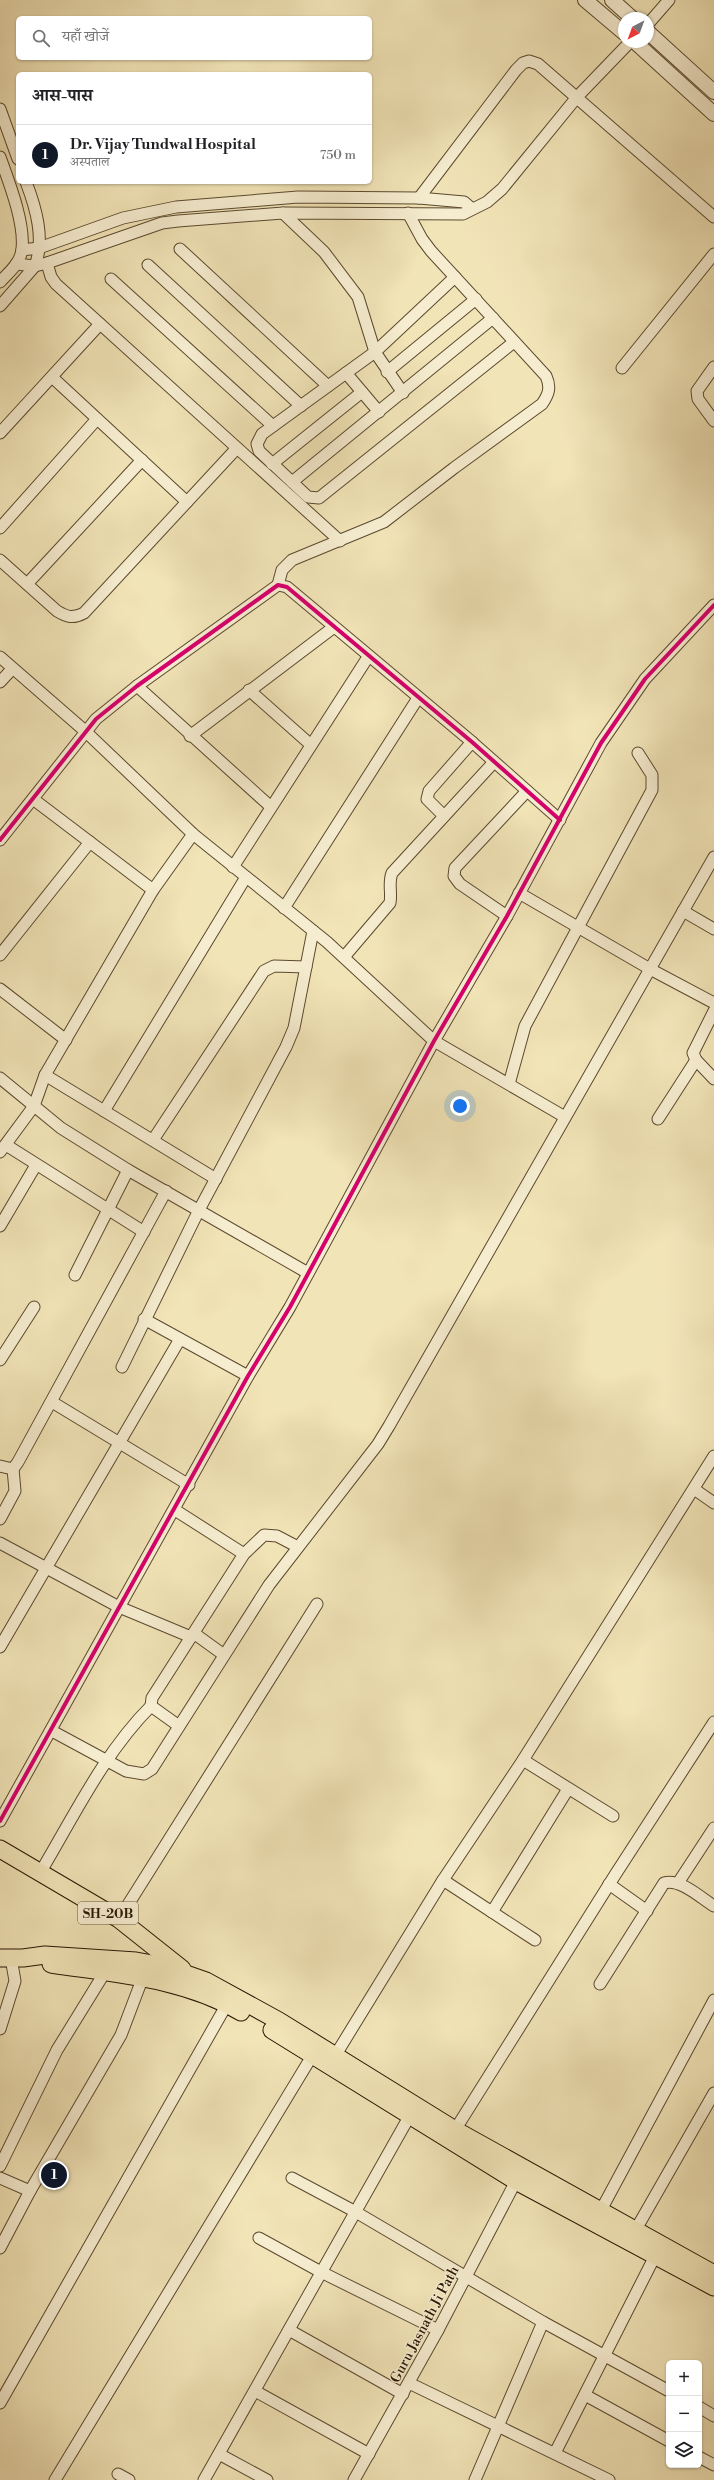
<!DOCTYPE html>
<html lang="hi">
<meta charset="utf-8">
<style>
body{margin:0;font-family:"Libre Bodoni","Noto Serif Devanagari",serif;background:#f6f6f6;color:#202124}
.controls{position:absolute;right:12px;bottom:12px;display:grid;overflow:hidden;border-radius:6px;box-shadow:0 1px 3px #0004}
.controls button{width:36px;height:36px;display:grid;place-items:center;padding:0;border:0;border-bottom:1px solid #e0e0e0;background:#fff;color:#202124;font:20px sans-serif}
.compass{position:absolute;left:618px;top:12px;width:36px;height:36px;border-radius:50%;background:#fff;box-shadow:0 1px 3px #0004;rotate:221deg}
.you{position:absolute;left:460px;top:1106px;width:14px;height:14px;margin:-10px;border:3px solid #fff;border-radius:50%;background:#1a73e8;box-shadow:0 0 0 6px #1a73e833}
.badge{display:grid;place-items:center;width:26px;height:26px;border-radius:50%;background:#111827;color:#fff;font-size:13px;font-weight:700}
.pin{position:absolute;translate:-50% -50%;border:2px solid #fff;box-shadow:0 1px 4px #0006}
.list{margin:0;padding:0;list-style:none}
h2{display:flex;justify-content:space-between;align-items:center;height:52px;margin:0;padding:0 16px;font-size:17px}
h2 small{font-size:13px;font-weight:400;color:#757577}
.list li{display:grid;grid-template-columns:26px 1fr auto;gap:12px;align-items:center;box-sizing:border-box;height:60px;padding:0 16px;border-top:1px solid #e0e0e0}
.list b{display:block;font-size:15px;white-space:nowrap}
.list p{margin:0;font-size:13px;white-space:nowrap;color:#757577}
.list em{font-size:13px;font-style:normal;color:#757577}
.icon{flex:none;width:22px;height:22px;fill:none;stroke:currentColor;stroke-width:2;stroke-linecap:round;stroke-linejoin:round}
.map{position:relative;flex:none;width:714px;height:2480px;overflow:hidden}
.search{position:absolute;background:#fff;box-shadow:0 1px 3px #0004;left:16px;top:16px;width:356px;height:44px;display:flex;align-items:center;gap:10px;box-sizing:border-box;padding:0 14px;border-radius:6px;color:#757577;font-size:15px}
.panel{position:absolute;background:#fff;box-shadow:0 1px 3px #0004;left:16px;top:72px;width:356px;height:112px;border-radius:6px}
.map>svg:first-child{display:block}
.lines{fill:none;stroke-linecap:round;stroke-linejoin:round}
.minor-casing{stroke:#5b492e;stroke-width:13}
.tertiary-casing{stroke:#5b492e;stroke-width:16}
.primary-casing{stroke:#291501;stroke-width:19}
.minor{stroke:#f6edd0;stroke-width:11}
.tertiary{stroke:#f6edd0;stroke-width:14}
.primary{stroke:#f1e4b7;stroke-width:17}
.cycleway-casing{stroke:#f6edd0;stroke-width:6}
.cycleway{stroke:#d6006c;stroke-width:4}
.labels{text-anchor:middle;stroke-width:3;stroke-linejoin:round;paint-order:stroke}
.shield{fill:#f6edd0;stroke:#66563f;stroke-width:1}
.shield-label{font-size:13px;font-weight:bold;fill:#291501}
.street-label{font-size:14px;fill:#291501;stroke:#f6edd0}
</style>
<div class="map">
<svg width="714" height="2480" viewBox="0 0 714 2480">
<rect width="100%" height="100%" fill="#f1e4b7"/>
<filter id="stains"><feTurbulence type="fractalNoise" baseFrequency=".005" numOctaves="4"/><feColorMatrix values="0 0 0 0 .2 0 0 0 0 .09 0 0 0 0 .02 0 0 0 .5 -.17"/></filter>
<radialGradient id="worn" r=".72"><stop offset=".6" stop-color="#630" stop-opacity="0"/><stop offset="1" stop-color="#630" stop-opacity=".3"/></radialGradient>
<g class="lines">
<g class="minor-casing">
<g id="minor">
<polyline points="648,24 669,0"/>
<polyline points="0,109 18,159"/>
<path d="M 0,157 C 9,182 25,223 22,249 C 21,263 8,273 0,282"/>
<polyline points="419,198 516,70 523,63 529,61 538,64 714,217"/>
<polyline points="283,213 324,252 358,297 375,352 403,393"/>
<polyline points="180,249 328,386"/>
<polyline points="22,250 39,248 123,218 176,207 298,197 419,198 464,202 472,209"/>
<polyline points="47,263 51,277 56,284 340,541"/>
<polyline points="16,264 35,266 47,263 162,223 178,221 283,213 463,214 487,202 502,189 577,97 630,42"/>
<polyline points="148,265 301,406"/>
<polyline points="455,277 375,352 262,434 257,444 259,451 308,497 319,498 514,342"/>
<polyline points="111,279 273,426"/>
<path d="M 0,306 L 35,266 C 45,239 36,208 26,182"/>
<polyline points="714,367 697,391 698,399 714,421"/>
<polyline points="622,368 714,254"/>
<polyline points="387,372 476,299"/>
<polyline points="346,373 379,412"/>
<polyline points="52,377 187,502"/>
<polyline points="0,433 100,324"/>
<polyline points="272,464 362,392"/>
<polyline points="292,482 493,318"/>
<polyline points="0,528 97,419"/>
<path d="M 0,560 L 57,611 C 67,617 73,619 84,613 L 237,448"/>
<polyline points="27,584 142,460"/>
<path d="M 278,585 L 282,570 L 292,560 L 384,522 L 454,468 L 542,404 C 549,394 551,387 546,376 L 431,251 L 422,239 L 408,213"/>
<polyline points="0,657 85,731 193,834 327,942 434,1041 565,1117"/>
<polyline points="0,682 12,669"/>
<polyline points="137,686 271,807"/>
<polyline points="249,690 311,745"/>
<polyline points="190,736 334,627"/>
<polyline points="33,799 153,890"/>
<polyline points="444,816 427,799 429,791 472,742"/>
<polyline points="0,840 96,719 137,686 278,585 287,587 472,742 560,820"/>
<polyline points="233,867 368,657"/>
<polyline points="519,893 650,969 714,1003"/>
<polyline points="284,908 418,698"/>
<polyline points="683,911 714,929"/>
<polyline points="507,916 460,884 454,876 455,868 527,791"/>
<polyline points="0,955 90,842"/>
<path d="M 344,957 L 390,903 C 392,893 388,883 392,873 L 494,762"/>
<polyline points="0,989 66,1040"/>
<polyline points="714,1011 693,1053 696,1060 714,1079"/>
<polyline points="45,1075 216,1179"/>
<polyline points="0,1078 61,1128 128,1170 308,1273"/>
<polyline points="509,1084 525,1026 652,790 652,775 638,753"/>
<polyline points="104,1111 246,877"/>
<polyline points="658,1119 696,1060"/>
<polyline points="153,1140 264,971 274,966 306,967"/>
<polyline points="6,1145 144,1232"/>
<polyline points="0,1152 34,1106 45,1075 153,890 193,834"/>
<polyline points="0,1226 36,1165"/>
<polyline points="75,1275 128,1170"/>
<polyline points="144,1319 248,1376"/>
<polyline points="0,1360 34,1307"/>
<polyline points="122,1367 199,1210 286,1047 294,1028 313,931"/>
<polyline points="52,1402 189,1485"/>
<polyline points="0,1466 13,1469 18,1462 166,1191"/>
<polyline points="694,1489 714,1503"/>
<polyline points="175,1510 244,1554"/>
<polyline points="0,1519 15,1491 13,1469"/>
<polyline points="0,1543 119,1607 191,1637 195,1634 224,1655"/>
<polyline points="0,1647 180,1339"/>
<polyline points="179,1726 151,1706 152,1698 244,1554 264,1535 277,1536 298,1547"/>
<polyline points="52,1731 126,1771 144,1774 152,1769 269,1585 378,1444 389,1426 714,857"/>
<polyline points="523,1760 613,1816"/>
<polyline points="0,1821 248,1376 290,1307 434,1041 507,916 601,743 645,679 714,605"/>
<path d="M 40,1873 C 74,1816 104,1753 151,1706"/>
<polyline points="443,1880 535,1940"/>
<polyline points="678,1883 714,1828"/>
<polyline points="609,1884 647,1911"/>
<polyline points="492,1912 568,1789"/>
<polyline points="119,1919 317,1604"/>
<path d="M 600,1984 L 664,1883 C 680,1878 701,1898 714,1906"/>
<polyline points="0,2029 15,1981 11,1958"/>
<polyline points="335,2056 443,1880 523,1760 714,1456"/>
<polyline points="455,2130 615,1875 714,1722"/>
<polyline points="0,2166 57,2050 105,1972"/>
<polyline points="0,2178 30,2191"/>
<polyline points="292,2178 354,2211 543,2322 669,2391"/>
<polyline points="600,2212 714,2000"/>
<polyline points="635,2231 714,2093"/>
<polyline points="259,2238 321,2272 438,2330"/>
<polyline points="0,2248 30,2191 121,2035 143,1977"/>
<polyline points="289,2330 403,2394"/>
<polyline points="409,2383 609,2480"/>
<polyline points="255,2391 369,2454"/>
<polyline points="585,2395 669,2441"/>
<polyline points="0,2403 227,2004"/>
<polyline points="699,2407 714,2416"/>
<polyline points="555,2453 655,2256"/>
<polyline points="219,2454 267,2480"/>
<polyline points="699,2457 714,2465"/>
<polyline points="118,2474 129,2480"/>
<polyline points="55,2480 312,2056"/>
<polyline points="204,2480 409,2117"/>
<polyline points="354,2480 438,2330 516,2181"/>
<polyline points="475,2480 543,2322"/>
</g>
</g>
<g class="tertiary-casing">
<g id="tertiary">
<polyline points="585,0 624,33"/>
<polyline points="612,0 632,18"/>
<polyline points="648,32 714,92"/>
<polyline points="635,42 714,114"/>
</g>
</g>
<g class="primary-casing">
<g id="primary">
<polyline points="0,1849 119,1919 182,1969"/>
<polyline points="0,1958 23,1958 45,1955 136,1961 163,1966 206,1981 279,2021 455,2130 714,2274"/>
<path d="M 51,1964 C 116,1974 183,1978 241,2012"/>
<polyline points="272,2030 516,2181 714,2287"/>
</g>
</g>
<use href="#minor" class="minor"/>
<use href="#tertiary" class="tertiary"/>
<use href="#primary" class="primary"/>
<g class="cycleway-casing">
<g id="cycleway">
<polyline points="0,840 96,719 137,686 278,585 287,587 472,742 560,820"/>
<polyline points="0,1821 248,1376 290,1307 434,1041 507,916 601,743 645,679 714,605"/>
</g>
</g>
<use href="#cycleway" class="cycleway"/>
</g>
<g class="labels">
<rect class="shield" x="78" y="1902" width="60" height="22" rx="3"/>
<g class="shield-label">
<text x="108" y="1918">SH-20B</text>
</g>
<g class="street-label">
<text transform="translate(424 2324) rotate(-62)" y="5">Guru Jasnath Ji Path</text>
</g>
</g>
<rect width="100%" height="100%" filter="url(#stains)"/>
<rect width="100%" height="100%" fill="url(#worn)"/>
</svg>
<div class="controls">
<button>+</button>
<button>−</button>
<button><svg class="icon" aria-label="layers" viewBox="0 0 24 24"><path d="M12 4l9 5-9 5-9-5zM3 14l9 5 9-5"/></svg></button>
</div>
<svg class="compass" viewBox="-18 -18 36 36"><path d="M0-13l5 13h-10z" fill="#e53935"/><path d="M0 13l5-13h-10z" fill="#757577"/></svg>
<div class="you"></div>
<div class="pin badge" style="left:54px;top:2175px">1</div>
<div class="search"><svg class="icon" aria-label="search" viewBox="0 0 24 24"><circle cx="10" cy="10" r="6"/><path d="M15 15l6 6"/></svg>यहाँ खोजें</div>
<section class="panel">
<h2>आस-पास<small></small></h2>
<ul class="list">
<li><span class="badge">1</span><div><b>Dr. Vijay Tundwal Hospital</b><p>अस्पताल</p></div><em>750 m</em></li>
</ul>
</section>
</div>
